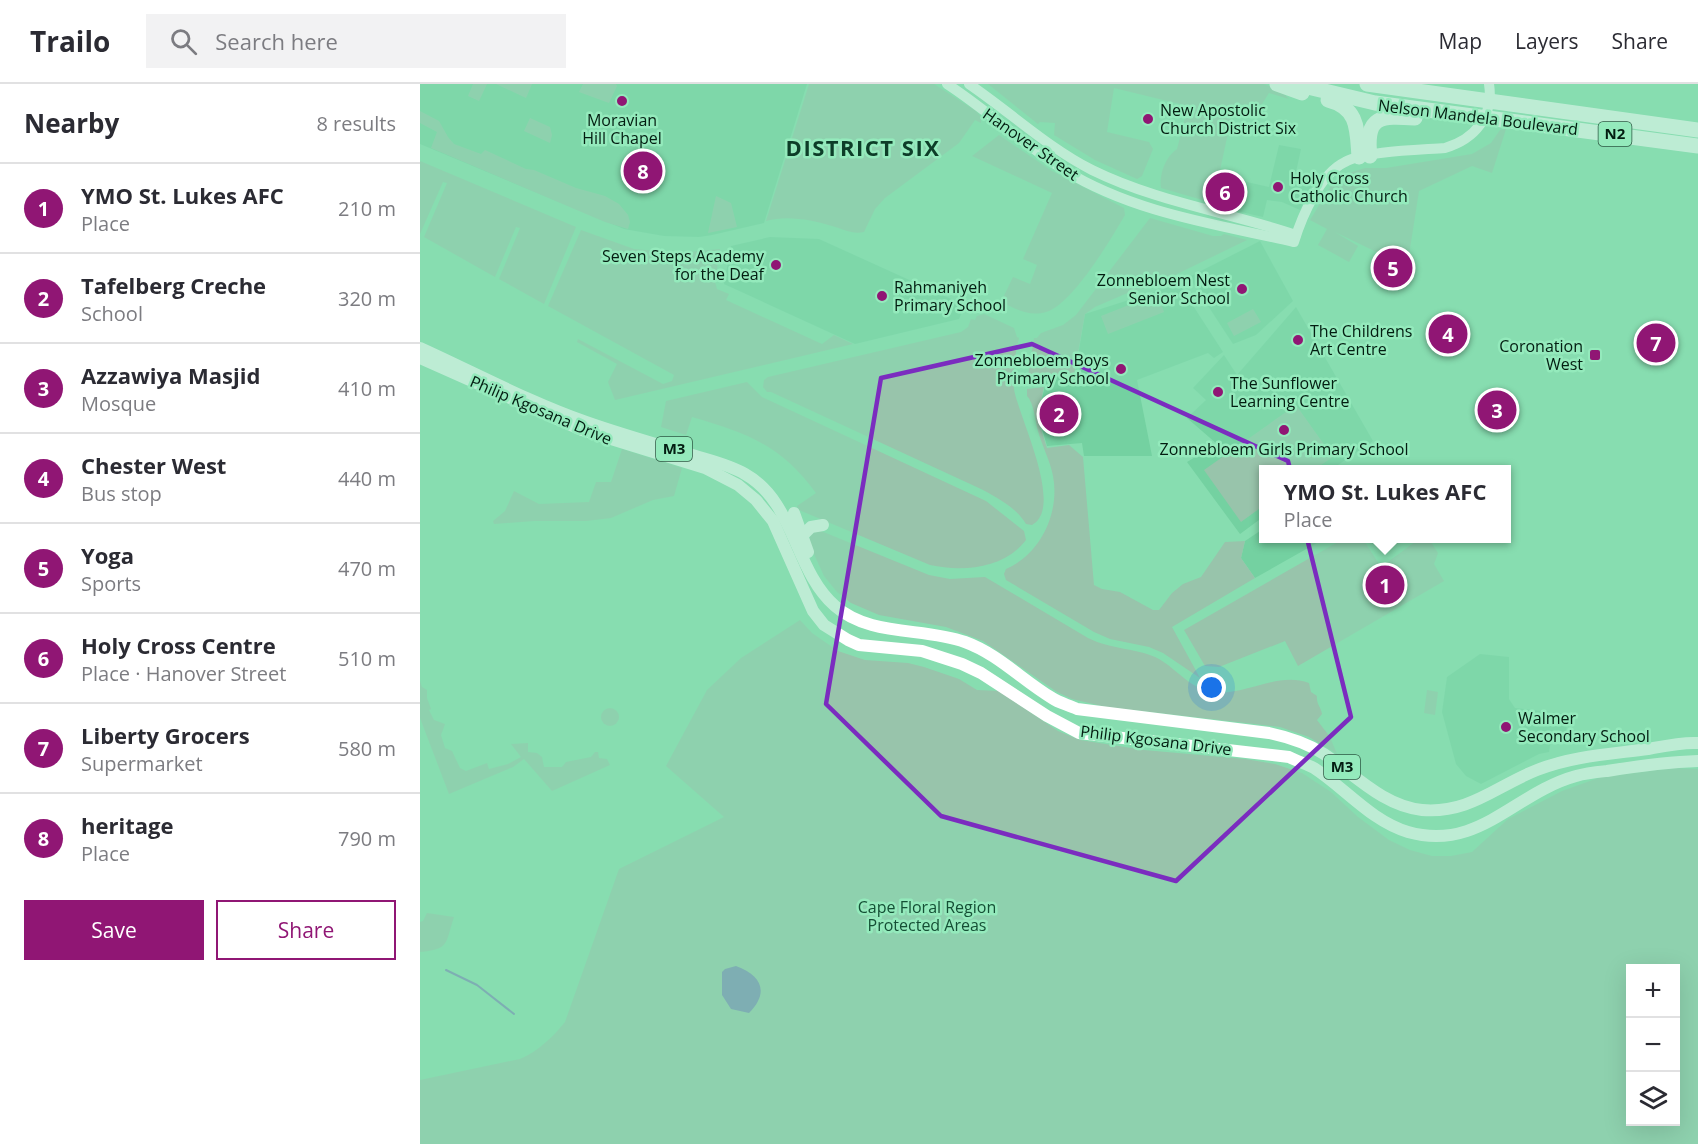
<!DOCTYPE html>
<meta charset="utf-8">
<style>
body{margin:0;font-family:"Open Sans",sans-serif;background:#f2f2f3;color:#2b2b33}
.controls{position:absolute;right:18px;bottom:18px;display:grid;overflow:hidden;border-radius:0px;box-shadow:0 6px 24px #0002}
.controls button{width:54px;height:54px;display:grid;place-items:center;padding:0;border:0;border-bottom:2px solid #e1e1e2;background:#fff;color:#2b2b33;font:30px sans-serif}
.you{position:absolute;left:792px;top:604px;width:21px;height:21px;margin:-15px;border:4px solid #fff;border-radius:50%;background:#1a73e8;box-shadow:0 0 0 9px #1a73e833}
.badge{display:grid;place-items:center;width:39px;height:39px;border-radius:50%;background:#901674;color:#fff;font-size:20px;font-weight:700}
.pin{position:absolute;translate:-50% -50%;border:3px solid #fff;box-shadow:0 2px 6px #0006}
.popup{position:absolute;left:839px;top:381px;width:252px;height:78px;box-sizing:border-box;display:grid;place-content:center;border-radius:0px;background:#fff;filter:drop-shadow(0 2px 4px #0005);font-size:20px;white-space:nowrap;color:#7c7c81}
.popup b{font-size:22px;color:#2b2b33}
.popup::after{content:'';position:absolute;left:50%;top:100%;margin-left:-12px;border:12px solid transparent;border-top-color:#fff}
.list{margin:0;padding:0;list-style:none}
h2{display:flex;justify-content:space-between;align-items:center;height:78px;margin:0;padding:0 24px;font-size:26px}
h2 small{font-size:20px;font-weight:400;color:#7c7c81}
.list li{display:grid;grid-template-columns:39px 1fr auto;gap:18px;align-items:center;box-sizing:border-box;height:90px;padding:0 24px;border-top:2px solid #e1e1e2}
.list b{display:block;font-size:22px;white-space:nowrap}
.list p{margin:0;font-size:20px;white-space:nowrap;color:#7c7c81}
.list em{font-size:20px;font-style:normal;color:#7c7c81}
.actions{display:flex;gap:12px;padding:18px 24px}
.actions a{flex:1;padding:14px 0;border:2px solid #901674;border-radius:0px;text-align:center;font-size:21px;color:#901674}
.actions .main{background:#901674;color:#fff}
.icon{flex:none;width:33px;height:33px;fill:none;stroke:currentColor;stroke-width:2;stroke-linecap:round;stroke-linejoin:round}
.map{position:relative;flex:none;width:1278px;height:1060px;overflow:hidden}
header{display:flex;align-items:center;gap:36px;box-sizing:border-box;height:84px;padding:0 30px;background:#fff;border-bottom:2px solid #e1e1e2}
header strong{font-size:28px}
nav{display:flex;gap:33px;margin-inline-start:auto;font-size:21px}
.search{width:420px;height:54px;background:#f2f2f3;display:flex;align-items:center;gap:15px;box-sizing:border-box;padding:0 21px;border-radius:0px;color:#7c7c81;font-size:22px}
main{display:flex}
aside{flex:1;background:#fff}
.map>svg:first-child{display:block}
.built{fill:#74d1a1}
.green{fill:#98c4ab;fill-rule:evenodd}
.water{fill:#7377b5}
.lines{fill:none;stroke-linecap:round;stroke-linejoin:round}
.stream{stroke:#7377b5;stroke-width:2}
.secondary{stroke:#fff;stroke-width:10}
.primary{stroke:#fff;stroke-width:12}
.highway{stroke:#fff;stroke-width:15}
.marked{fill:none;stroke:#7b2cbf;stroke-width:4.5;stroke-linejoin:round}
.poi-dot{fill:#901674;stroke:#94eabc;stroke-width:2}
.labels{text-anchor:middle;stroke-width:5;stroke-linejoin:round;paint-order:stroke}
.shield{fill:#94eabc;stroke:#2e5a44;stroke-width:1.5}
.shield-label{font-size:15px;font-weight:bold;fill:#031d11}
.poi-label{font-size:16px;fill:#031d11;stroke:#94eabc;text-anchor:start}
.street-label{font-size:16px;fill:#031d11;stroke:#94eabc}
.park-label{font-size:16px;fill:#154f35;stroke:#94eabc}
.district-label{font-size:22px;font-weight:bold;letter-spacing:1.5px;fill:#0d3d28;stroke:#94eabc}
</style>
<header>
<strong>Trailo</strong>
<div class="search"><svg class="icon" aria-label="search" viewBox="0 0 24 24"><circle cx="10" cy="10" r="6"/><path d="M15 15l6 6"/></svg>Search here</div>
<nav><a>Map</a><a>Layers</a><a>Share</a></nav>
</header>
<main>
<aside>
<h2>Nearby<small>8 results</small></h2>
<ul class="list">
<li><span class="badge">1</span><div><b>YMO St. Lukes AFC</b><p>Place</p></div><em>210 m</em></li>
<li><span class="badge">2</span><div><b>Tafelberg Creche</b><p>School</p></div><em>320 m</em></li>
<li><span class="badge">3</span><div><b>Azzawiya Masjid</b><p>Mosque</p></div><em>410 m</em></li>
<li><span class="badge">4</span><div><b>Chester West</b><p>Bus stop</p></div><em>440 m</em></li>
<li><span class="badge">5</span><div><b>Yoga</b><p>Sports</p></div><em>470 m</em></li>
<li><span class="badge">6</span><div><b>Holy Cross Centre</b><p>Place · Hanover Street</p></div><em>510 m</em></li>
<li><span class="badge">7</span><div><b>Liberty Grocers</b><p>Supermarket</p></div><em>580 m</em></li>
<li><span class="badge">8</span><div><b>heritage</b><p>Place</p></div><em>790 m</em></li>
</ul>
<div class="actions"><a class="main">Save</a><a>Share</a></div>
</aside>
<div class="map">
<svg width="1278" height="1060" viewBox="0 0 1278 1060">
<rect width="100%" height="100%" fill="#87ddb0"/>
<g class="built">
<polygon points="0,0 387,0 344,139 292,151 279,153 244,152 204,145 0,60"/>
<polygon points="859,61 881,65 876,88 895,96 880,126 862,118 847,116 843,133 799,123 794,117 800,92 849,103"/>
<polygon points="350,153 399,155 540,219 543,226 539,235 435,260 304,200 311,162"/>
<polygon points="840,157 873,217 836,251 813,260 769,193"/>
<polygon points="759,200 803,268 794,274 788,269 717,296 732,372 664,372 662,359 627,362 620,338 620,322 628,290 654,296 665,230"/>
<polygon points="876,223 953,357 912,385 844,386 843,433 820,450 767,378 797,360 767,334 786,316 773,304 804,271 817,291"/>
<polygon points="843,445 844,454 904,455 835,494 821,474 825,457"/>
<polygon points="1060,570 1089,573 1089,615 1095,624 1148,630 1145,658 1131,656 1129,668 1119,670 1061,700 1046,692 1036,680 1022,628 1027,593"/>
</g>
<g class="green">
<polygon points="53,0 67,0 59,17 48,12"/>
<polygon points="76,0 112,0 106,14"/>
<polygon points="163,0 196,0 197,2 189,19 159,8"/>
<path d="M 389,0 L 514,0 L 556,27 L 561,33 L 561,39 L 555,36 L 539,59 L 465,114 L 455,125 L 444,148 C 433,151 423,145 412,142 C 392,136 367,131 346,137 Z"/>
<path d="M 568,0 L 844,0 L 861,7 L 869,15 L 849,9 L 842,20 L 814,21 L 793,119 L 741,104 C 739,91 745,73 757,65 L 768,22 L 694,4 L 687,48 L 729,58 L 733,65 L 722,92 L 717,95 L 675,76 L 634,51 L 635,39 L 620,38 L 618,40 Z"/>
<polygon points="0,27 19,37 28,53 34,60 61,70 65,66 106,85 114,86 156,104 185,112 199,120 208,131 210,138 208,145 185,138 11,64 17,48 0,39"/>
<polygon points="110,34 130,43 132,51 130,59 104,47"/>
<polygon points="1086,45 1072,89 1052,82 999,107 987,184 973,178 974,174 973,176 915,148 938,162 929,178 898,161 907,145 890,136 911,102 929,89 945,84 966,84 1052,70 1071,59 1080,46"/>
<path d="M 579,51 L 632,87 L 704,124 L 705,131 C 691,155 652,221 626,228 C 609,233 596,225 581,218 L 593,193 L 610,200 L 617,181 L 603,175 L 632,109 L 552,72 Z"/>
<polygon points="0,77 156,143 124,220 79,195 100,144 96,143 75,193 4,153 27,99 23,98 0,150"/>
<polygon points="296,112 311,119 317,143 288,149"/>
<polygon points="730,134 793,152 801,152 804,150 827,156 757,190 744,199 705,210 675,223 665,230 653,296 628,289 625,299 607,298 614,254 617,254 621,249 643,241 656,231"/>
<polygon points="161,146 214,165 259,169 300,165 295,198 297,205 309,210 306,216 402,260 414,251 433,260 195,316 188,298 197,280 157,258 158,255 243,300 252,297 254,291 128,222"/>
<polygon points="737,210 744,228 688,250 681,232"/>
<polygon points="833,225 841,238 814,252 807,239"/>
<path d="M 564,230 L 594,244 L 597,253 L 599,254 C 595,271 592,288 594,305 C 598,332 645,423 612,441 L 606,440 C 597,424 576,413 561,405 L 351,308 L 347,308 L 343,303 L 344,296 L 348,293 L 541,248 L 548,243 L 551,235 L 555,236 L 557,232 Z"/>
<path d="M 327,298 L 342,313 L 566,417 L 604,447 L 606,456 C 584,485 542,488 510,481 L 379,426 L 377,422 L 396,409 C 361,361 327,349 272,333 L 266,351 L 241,343 L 246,317 Z"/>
<path d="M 624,303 L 620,322 L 619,339 L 627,364 L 649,361 L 663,373 L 674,501 L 682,505 L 700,508 L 733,526 L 739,526 L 752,509 L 763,500 L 781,493 L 805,458 L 825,457 L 821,474 L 835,494 L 752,543 L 780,594 L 743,569 L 729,563 L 690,555 L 674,548 L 586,496 L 584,490 L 586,485 C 621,470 640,428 633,392 C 630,376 622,362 618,347 C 615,337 614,319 607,312 L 607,305 Z"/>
<polygon points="876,321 913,373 895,385 844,386 843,422 821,438 784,386"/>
<polygon points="202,365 262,384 254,412 233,416 191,434 166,437 114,437 74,440 73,437 85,427 94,407 119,420 169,418 176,398 191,398"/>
<path d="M 401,447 L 509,491 L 530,495 L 565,493 L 668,554 C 692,566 719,564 739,575 C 758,586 770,605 794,608 C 825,612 858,587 889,599 L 891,608 L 897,612 C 896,620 901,623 902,630 L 897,636 L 910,653 L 917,670 L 889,653 L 860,643 L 686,623 L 652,615 L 637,608 L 563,557 L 526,543 L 459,531 L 431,519 L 417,508 L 404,492 L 388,457 L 392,449 Z"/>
<polygon points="925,454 943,455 961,483 999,455 1009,455 1018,469 1014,480 1024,497 878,582 865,557 799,583 785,582 764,546"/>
<path d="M 380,536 L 392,549 L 418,567 L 445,576 L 488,579 L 504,583 L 539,595 L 557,606 L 579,607 L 638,647 L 660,656 L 724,666 L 825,675 L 855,680 L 882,689 L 911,708 L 938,733 L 969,756 L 990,766 L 1012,772 L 1031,772 L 1052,768 L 1088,735 L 1142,707 L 1181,693 L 1253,684 L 1278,685 L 1278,1060 L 0,1060 L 0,996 L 100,975 C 117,968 133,953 145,938 L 199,785 L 304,733 L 246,682 L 287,606 L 321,574 ZM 1210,884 L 1256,884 L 1256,1038 L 1210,1038 Z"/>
<polygon points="0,597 2,603 7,606 7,614 11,625 9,626 14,636 25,640 21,651 25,664 32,667 40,684 46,687 67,679 69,685 88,680 101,673 91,660 108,659 108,668 117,669 122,673 124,683 142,683 146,678 171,673 175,668 178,668 179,674 187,675 190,681 132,707 104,675 93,683 29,710 0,634"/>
<polygon points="1007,606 1018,608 1015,631 1004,629"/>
<circle cx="190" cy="633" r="9"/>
<path d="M 7,829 L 34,833 C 25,860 30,865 0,868 L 0,838 L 3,837 Z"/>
</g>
<path class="water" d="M 316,882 C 341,891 350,908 329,929 L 311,925 L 302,911 L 302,888 L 305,885 Z"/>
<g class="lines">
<polyline class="stream" points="26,886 57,901 94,930"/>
<g class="secondary">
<path d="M 527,0 C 567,26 603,60 644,86 C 714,129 795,140 874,158 C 882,132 900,90 925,78 C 945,67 1000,66 1025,64 C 1055,55 1074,32 1069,0"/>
<path d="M 549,0 C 590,28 627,63 672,86 C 737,118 808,128 876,151"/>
</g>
<g class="primary">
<path d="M 0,264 C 55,289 109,318 166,338 C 200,350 235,360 269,370 C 288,376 308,380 325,390 C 375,418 374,486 415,522 C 450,553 503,543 545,558 C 578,570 602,596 632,614 C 639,619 649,621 657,625 L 849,649 C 868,653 887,659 904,670 C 934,690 963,722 1002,726 C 1049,730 1076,702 1117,686 C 1152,672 1191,670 1228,665 C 1244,662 1262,658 1278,659"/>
<path d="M 0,274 L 162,346 L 285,384 L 318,401 L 336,416 L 353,437 L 393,527 L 404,541 L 428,556 L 439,561 L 502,567 L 542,580 L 561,589 L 627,632 L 659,649 L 869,673 C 877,677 886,680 894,684 C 925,704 951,737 988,748 C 1059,768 1094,709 1156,692 C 1166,689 1177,688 1187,687 C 1218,682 1247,678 1278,677"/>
<polyline points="374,429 388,468"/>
<polyline points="382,452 391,443 403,441"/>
</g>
<g class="highway">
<polyline points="857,0 882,9"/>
<polyline points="875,0 955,19 1278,62"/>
<polyline points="947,0 1278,46"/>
<path d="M 908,16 C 939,24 937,46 939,73"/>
<path d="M 950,72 C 945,31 961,32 995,34"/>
</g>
</g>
<path d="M0 0H1278V1060H0ZM 612,260 L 868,377 L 931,633 L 756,797 L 521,732 L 406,620 L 461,294 Z" fill="#87ddb0" fill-opacity=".55" fill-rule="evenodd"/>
<path class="marked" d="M 612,260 L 868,377 L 931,633 L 756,797 L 521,732 L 406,620 L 461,294 Z"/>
<g class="poi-dot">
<circle cx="202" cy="17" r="6"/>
<circle cx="728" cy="35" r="6"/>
<circle cx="858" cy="103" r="6"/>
<circle cx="356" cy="181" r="6"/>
<circle cx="822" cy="205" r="6"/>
<circle cx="462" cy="212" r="6"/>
<circle cx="878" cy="256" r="6"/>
<rect x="1169" y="265" width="12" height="12" rx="3"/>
<circle cx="701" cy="285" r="6"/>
<circle cx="798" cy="308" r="6"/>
<circle cx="864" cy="346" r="6"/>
<circle cx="1086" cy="643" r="6"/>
</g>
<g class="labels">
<g class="shield">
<rect x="1178.5" y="38" width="33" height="24" rx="4.5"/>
<rect x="236" y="353" width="36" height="24" rx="4.5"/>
<rect x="904" y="671" width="36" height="24" rx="4.5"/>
</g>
<g class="shield-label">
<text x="1195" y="55">N2</text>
<text x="254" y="370">M3</text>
<text x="922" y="688">M3</text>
</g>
<g class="poi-label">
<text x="740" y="32">New Apostolic<tspan x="740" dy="18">Church District Six</tspan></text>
<text x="202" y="42" text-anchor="middle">Moravian<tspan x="202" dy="18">Hill Chapel</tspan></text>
<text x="870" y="100">Holy Cross<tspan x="870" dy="18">Catholic Church</tspan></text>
<text x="344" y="178" text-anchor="end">Seven Steps Academy<tspan x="344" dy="18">for the Deaf</tspan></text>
<text x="810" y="202" text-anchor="end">Zonnebloem Nest<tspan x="810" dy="18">Senior School</tspan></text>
<text x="474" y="209">Rahmaniyeh<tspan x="474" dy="18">Primary School</tspan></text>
<text x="890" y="253">The Childrens<tspan x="890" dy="18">Art Centre</tspan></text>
<text x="1163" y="268" text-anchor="end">Coronation<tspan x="1163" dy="18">West</tspan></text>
<text x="689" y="282" text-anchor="end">Zonnebloem Boys<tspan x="689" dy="18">Primary School</tspan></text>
<text x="810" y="305">The Sunflower<tspan x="810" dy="18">Learning Centre</tspan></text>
<text x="864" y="371" text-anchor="middle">Zonnebloem Girls Primary School</text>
<text x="1098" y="640">Walmer<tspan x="1098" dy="18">Secondary School</tspan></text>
</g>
<g class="street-label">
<text transform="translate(1058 33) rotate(7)" y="6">Nelson Mandela Boulevard</text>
<text transform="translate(611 60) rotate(35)" y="6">Hanover Street</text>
<text transform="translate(121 326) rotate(23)" y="6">Philip Kgosana Drive</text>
<text transform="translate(736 656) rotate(7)" y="6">Philip Kgosana Drive</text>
</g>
<g class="park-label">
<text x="507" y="829">Cape Floral Region<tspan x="507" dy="18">Protected Areas</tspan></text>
</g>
<g class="district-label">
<text x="443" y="72">DISTRICT SIX</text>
</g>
</g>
</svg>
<div class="controls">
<button>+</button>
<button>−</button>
<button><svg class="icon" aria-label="layers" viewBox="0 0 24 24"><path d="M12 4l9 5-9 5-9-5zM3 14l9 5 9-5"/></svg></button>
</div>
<div class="you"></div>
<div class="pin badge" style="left:965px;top:501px">1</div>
<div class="popup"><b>YMO St. Lukes AFC</b>Place</div>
<div class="pin badge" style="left:639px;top:330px">2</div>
<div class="pin badge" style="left:1077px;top:326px">3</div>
<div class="pin badge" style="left:1028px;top:250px">4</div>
<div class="pin badge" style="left:973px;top:184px">5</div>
<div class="pin badge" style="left:805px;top:108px">6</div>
<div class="pin badge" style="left:1236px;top:259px">7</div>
<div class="pin badge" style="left:223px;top:87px">8</div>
</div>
</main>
